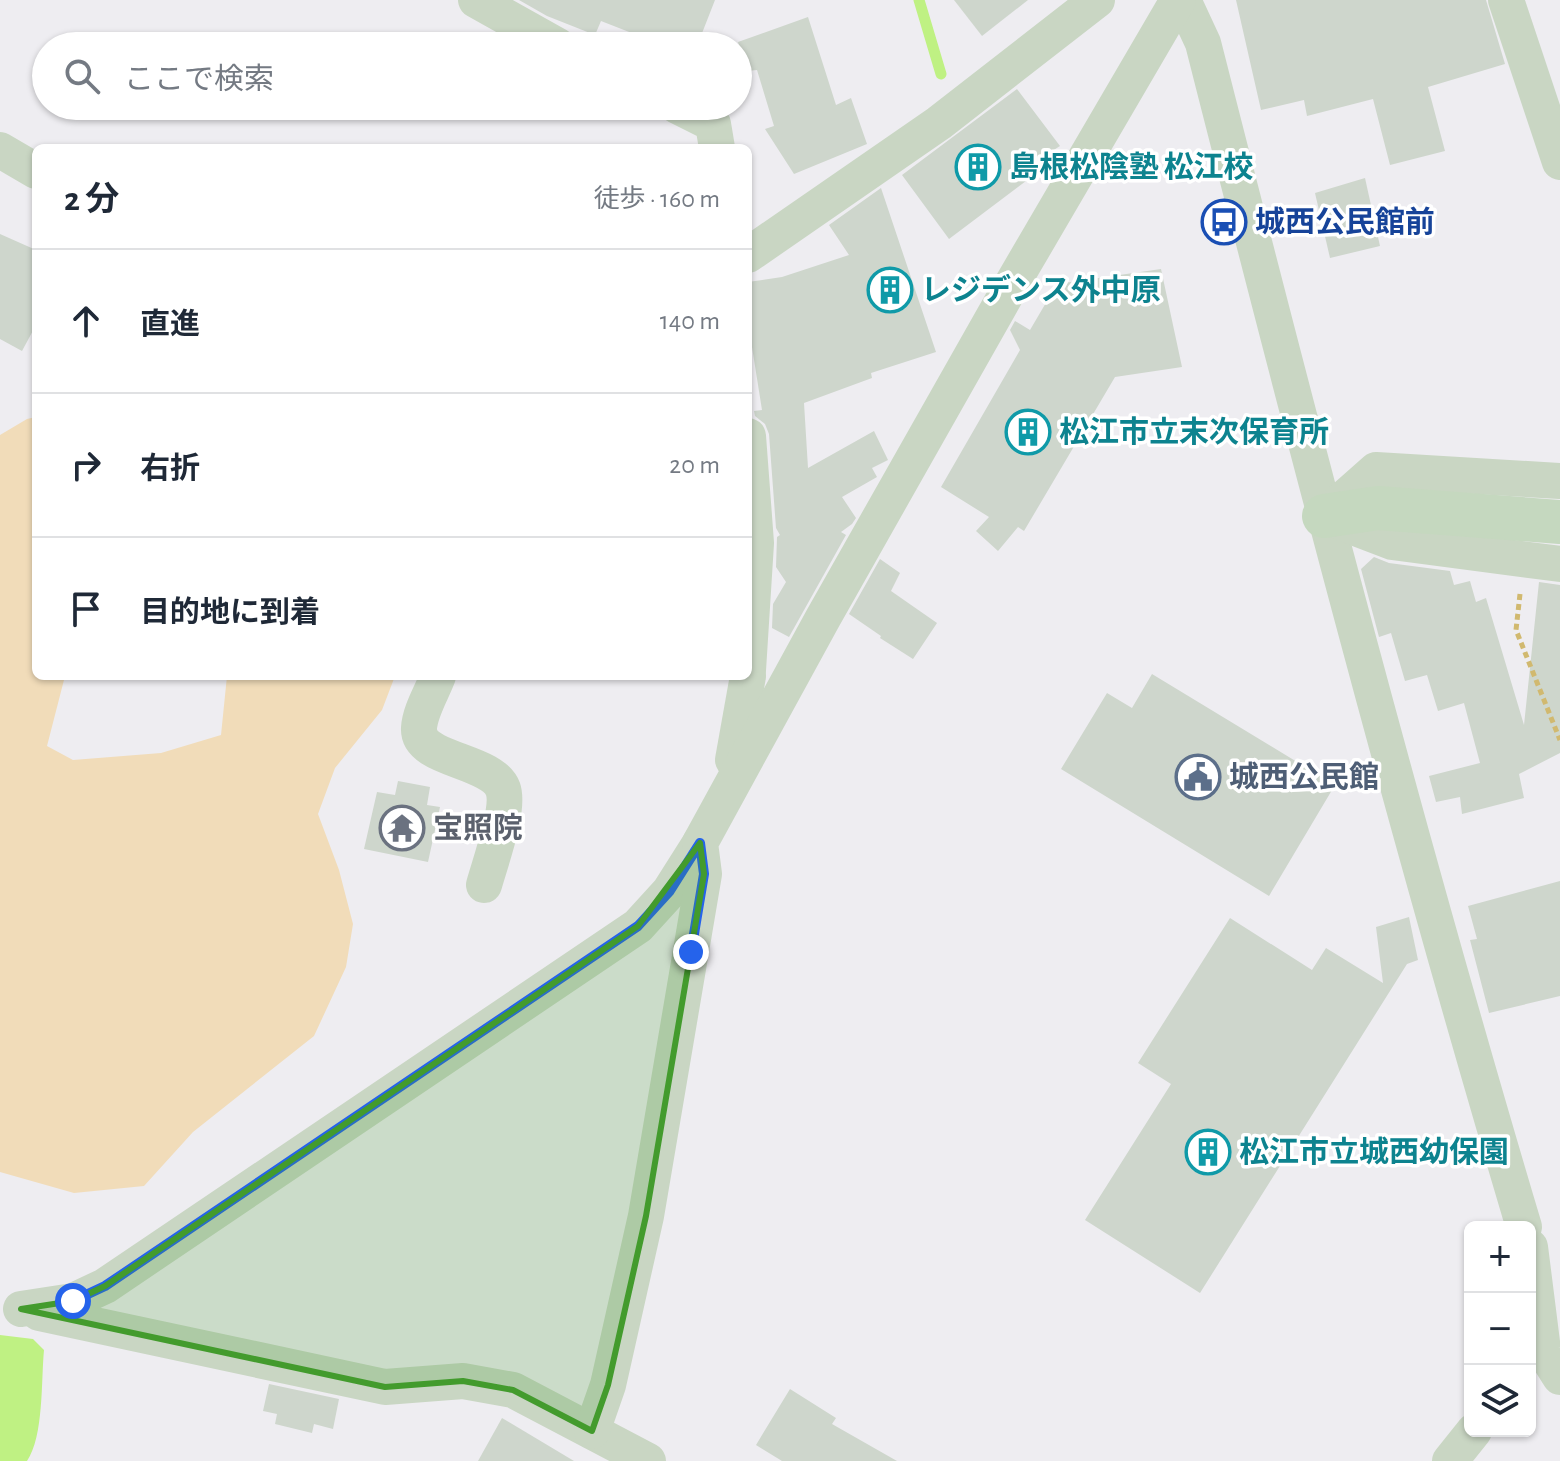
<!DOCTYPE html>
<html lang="ja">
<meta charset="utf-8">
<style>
body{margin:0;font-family:"Alegreya Sans","Noto Sans JP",sans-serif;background:#f2f2f3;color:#1f2937}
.controls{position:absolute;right:24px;bottom:24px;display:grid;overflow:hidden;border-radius:12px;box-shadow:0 2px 6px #0004}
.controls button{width:72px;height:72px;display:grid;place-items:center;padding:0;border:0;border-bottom:2px solid #e0e1e3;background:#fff;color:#1f2937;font:40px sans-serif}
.stop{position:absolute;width:24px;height:24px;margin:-18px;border:6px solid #2563eb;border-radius:50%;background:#fff}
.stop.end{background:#2563eb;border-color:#fff;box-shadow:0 2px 8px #0008}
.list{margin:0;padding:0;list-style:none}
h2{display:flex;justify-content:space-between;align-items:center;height:104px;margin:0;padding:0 32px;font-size:34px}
h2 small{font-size:26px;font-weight:400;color:#747a83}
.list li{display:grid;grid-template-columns:52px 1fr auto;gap:24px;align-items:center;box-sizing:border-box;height:144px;padding:0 32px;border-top:2px solid #e0e1e3}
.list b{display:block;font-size:30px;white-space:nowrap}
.list em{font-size:26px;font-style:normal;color:#747a83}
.icon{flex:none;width:44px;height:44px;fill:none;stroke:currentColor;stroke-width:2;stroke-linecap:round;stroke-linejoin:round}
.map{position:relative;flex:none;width:1560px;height:1461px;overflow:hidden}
.search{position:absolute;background:#fff;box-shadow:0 2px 6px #0004;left:32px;top:32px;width:720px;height:88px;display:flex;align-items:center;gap:20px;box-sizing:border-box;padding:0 28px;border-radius:44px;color:#747a83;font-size:30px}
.panel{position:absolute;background:#fff;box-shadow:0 2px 6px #0004;left:32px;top:144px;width:720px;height:536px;border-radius:12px}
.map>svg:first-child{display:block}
.green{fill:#f1dcb9}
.water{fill:#bff183}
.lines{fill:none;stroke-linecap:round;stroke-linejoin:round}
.stream{stroke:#bff183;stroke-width:11}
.building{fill:#ced6cc}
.path{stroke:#d1b96f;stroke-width:5;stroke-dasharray:6 4;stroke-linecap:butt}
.street{stroke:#c9d6c3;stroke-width:36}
.secondary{stroke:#c5d8bf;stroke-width:44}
.route{stroke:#2563eb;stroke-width:10}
.marked{fill:#439b2d;fill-opacity:0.2;stroke:#439b2d;stroke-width:6;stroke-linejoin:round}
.labels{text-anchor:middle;stroke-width:7;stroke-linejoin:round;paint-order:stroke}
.culture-label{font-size:30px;font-weight:bold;fill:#0d838f;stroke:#fff;text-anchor:start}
.transit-label{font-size:30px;font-weight:bold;fill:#164399;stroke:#fff;text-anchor:start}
.service-label{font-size:30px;font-weight:bold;fill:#4e5e75;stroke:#fff;text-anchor:start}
.worship-label{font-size:30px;font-weight:bold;fill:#5b616d;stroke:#fff;text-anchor:start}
</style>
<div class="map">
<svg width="1560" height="1461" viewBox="0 0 1560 1461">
<rect width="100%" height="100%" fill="#eeedf1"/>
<polygon class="green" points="36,417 36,676 65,676 47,746 73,760 161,753 221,735 227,676 395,676 382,710 335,768 318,814 339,870 353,924 346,967 314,1036 193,1132 144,1186 74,1193 0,1172 0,435 27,419"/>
<path class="water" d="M 0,1335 L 33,1339 L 44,1350 C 41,1381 44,1436 27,1461 L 0,1461 Z"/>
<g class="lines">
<polyline class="stream" points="919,0 941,74"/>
</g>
<g class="building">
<polygon points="519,0 715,0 697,46 665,46 601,21 595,35 547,16"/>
<polygon points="954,0 1028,0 982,36"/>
<polygon points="1236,0 1486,0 1505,64 1428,87 1445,151 1390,165 1373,99 1307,116 1304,100 1261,110"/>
<polygon points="808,17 836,105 851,98 867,144 794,174 765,129 774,126 757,70 747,71 738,42"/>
<polygon points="1017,89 1060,146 1049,153 1054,160 949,239 902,175"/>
<polygon points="1365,178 1380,246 1330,258 1315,193"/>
<polygon points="881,188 936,352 871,373 872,378 804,403 808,468 874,431 888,460 872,468 877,477 842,497 856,518 852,524 841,532 846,535 789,637 772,628 773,604 786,582 776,567 777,537 780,535 776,528 769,434 765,424 755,416 754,411 762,410 748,322 748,282 782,277 849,255 829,225"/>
<polygon points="0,234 36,250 36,325 22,351 0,339"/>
<polygon points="1161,269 1182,367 1115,377 1024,531 1018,527 998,551 976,531 989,517 941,487 1020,350 1010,330 1015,321 1030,330 1057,284"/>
<polygon points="1374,557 1389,563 1450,571 1454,585 1470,581 1476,602 1486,598 1524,725 1539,582 1560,585 1560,753 1519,774 1524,798 1462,814 1460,797 1436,802 1429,776 1480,763 1464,703 1438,711 1427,675 1405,681 1391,633 1379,637 1361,569"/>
<polygon points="880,559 900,573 891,591 937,623 913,659 880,638 881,636 849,614"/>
<polygon points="1152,674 1335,785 1269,896 1061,769 1107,693 1132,708"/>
<polygon points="398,781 430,787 427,805 440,807 428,862 364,849 377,792 395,795"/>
<polygon points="1560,881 1560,996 1489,1013 1470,940 1477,939 1468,906"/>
<polygon points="1409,917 1418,960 1407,964 1200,1293 1085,1220 1171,1084 1138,1063 1230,918 1312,970 1326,948 1383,983 1376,927"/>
<polygon points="269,1384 339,1399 333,1429 314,1424 312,1433 275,1424 277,1414 263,1411"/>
<polygon points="790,1389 836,1418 832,1424 897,1461 782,1461 756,1445"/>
<polygon points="502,1418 574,1461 478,1461"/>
</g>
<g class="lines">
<polyline class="path" points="1520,594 1516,630 1560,740"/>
<g class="street">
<polyline points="476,0 558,46"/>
<path d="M 1183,0 L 1203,43 C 1304,440 1407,835 1524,1227"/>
<polyline points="1506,0 1560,162"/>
<polyline points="677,106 713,124 717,148"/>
<polyline points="0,150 36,171"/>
<polyline points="748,255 939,123 1097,0"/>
<polyline points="748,436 756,543 748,670"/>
<polyline points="1324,516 1376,470 1560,481"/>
<polyline points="1324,516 1392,542 1560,564"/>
<path d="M 438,676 C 432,692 420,711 419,728 C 417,761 492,759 503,789 C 510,809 490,863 484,885"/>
<polyline points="733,760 748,676"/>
<polyline points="1530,1247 1543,1350 1560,1377"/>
<polyline points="21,1309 73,1301 105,1286 638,926 669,892 700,843"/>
<polyline points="39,1313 385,1387 463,1381 513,1390 648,1461"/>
<polyline points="592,1431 608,1385 646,1216 704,874 700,843 823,618 1012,284 1178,0"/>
<polyline points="1450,1461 1474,1431"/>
</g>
<polyline class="secondary" points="1324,516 1378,508 1560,522"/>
</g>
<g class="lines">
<polyline class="route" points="73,1301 105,1286 638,926 669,892 700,843 704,874 691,952"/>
</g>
<path class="marked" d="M 700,843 L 704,874 L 646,1216 L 608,1385 L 592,1431 L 513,1390 L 463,1381 L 385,1387 L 21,1309 L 73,1301 L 105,1286 L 638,926 Z"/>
<defs>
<g id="building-ring" transform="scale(2.3)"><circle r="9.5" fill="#fff" stroke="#0f9aa8" stroke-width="1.5"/><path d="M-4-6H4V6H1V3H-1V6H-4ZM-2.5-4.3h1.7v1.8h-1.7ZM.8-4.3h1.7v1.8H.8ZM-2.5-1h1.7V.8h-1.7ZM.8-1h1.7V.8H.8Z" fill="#0f9aa8"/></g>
<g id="bus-ring" transform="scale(2.3)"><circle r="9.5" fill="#fff" stroke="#1a4fb4" stroke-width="1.5"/><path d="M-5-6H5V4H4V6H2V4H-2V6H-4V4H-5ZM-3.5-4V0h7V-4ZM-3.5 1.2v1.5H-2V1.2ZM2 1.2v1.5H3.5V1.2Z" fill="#1a4fb4"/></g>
<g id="civic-ring" transform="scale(2.3)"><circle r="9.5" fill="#fff" stroke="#5c6f8a" stroke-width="1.5"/><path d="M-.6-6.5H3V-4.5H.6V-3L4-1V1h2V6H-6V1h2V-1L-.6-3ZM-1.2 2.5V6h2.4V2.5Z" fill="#5c6f8a"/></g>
<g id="temple-ring" transform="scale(2.3)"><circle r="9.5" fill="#fff" stroke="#6b7280" stroke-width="1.5"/><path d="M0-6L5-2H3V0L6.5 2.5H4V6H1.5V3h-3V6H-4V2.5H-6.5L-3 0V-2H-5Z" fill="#6b7280"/></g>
</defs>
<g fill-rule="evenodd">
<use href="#building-ring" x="978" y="167"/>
<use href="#bus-ring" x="1224" y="222"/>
<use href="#building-ring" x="890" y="290"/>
<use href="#building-ring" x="1028" y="432"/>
<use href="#civic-ring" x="1198" y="777"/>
<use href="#temple-ring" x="402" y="828"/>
<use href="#building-ring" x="1208" y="1152"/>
</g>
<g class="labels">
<g class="culture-label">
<text x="1009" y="177">島根松陰塾 松江校</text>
<text x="921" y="300">レジデンス外中原</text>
<text x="1059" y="442">松江市立末次保育所</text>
<text x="1239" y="1162">松江市立城西幼保園</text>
</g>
<g class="transit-label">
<text x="1255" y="232">城西公民館前</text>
</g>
<g class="service-label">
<text x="1229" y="787">城西公民館</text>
</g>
<g class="worship-label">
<text x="433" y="838">宝照院</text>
</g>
</g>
</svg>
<div class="controls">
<button>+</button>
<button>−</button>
<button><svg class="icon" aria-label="layers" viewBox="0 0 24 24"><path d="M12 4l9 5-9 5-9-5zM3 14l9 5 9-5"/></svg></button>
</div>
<div class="stop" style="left:73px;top:1301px"></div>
<div class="stop end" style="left:691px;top:952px"></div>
<div class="search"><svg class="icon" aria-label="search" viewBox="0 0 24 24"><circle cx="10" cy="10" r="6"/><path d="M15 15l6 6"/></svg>ここで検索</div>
<section class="panel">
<h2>2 分<small>徒歩 · 160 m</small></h2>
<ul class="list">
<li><svg class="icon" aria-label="ahead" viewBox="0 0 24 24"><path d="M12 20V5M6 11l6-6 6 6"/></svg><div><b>直進</b></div><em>140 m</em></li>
<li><svg class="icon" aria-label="right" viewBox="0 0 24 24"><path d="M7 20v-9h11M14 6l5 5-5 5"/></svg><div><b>右折</b></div><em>20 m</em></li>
<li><svg class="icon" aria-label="arrive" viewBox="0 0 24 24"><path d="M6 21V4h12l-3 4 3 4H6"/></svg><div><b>目的地に到着</b></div></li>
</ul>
</section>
</div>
